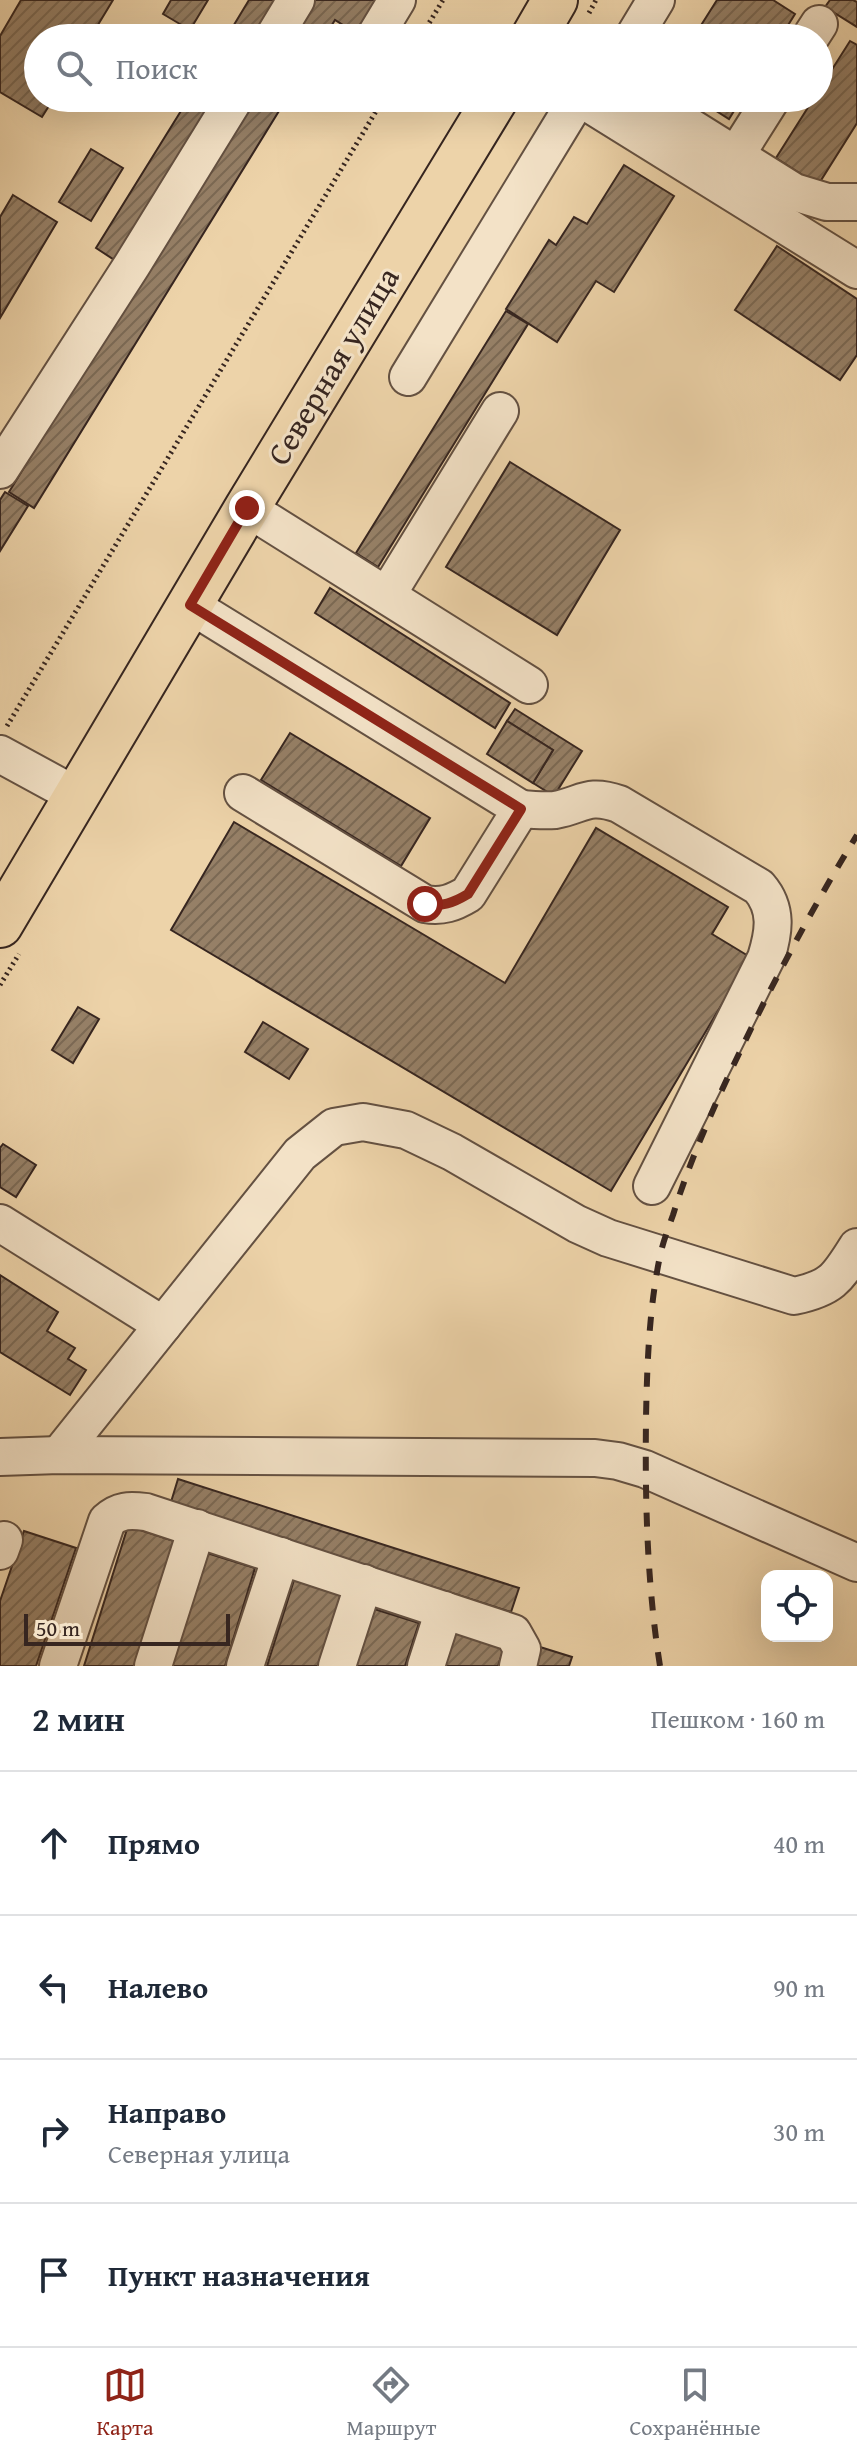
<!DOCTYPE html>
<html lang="ru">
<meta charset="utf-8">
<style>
body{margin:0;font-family:"Gentium Book Plus",serif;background:#f2f2f3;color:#1f2937}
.controls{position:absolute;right:24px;bottom:24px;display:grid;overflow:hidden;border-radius:16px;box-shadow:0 8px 32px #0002}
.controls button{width:72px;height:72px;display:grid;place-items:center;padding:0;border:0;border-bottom:2px solid #e0e1e3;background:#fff;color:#1f2937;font:40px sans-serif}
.scale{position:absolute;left:24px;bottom:20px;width:206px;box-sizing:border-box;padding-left:8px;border:4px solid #372620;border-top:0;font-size:22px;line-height:28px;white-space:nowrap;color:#372620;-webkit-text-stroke:6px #f3e2c7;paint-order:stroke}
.stop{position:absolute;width:24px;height:24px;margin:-18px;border:6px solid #8f2418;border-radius:50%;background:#fff}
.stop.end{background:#8f2418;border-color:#fff;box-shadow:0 2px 8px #0008}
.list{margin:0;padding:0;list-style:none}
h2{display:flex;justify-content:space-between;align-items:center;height:104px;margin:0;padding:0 32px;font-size:34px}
h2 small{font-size:26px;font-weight:400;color:#747a83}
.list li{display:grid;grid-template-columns:52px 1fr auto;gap:24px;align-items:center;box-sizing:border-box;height:144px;padding:0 32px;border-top:2px solid #e0e1e3}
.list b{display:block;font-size:30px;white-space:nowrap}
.list p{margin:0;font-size:26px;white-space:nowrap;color:#747a83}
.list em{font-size:26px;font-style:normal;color:#747a83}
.icon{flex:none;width:44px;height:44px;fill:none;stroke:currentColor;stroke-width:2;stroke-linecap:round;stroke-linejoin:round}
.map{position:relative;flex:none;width:857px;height:1666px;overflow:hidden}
.search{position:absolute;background:#fff;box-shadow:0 8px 32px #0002;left:24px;right:24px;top:24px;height:88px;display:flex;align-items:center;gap:20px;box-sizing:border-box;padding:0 28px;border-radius:44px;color:#747a83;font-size:30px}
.sheet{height:680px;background:#fff}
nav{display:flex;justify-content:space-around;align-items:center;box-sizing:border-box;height:112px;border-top:2px solid #e0e1e3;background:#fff;font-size:22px;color:#747a83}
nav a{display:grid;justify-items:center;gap:4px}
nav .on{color:#8f2418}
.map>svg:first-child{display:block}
.building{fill:url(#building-hatch);stroke:#372620;stroke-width:2}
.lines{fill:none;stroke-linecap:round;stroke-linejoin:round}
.minor-casing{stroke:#645142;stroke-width:40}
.major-casing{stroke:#372620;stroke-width:48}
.path{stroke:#372620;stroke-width:5;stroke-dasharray:2 4;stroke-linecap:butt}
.minor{stroke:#f3e2c7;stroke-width:36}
.major{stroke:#edd3a9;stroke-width:44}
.rail{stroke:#372620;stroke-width:6;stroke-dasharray:14 14;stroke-linecap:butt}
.route{stroke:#8f2418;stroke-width:10}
.labels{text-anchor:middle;stroke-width:6;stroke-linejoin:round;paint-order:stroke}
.street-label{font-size:32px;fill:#372620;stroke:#f3e2c7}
</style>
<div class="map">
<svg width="857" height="1666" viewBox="0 0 857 1666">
<defs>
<pattern id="building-hatch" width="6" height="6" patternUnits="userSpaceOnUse" patternTransform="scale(2)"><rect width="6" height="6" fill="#968067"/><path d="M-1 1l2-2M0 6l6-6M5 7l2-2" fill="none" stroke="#7b6954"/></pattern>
</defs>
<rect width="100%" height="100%" fill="#edd3a9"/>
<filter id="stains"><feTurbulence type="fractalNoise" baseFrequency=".0025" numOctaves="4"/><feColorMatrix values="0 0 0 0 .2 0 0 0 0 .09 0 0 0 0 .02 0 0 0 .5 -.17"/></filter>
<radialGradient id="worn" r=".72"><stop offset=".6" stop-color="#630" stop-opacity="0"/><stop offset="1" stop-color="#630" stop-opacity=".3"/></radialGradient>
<g class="building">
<polygon points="21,0 113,0 90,38 38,38 38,98 54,98 42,117 0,92 0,36"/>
<polygon points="171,0 208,0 190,30 163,14"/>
<polygon points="249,0 277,0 254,38 226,38"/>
<polygon points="311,0 378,0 357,34 335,20 324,38 288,38"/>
<polygon points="717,0 773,0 795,14 780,38 693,38"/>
<polygon points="830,0 853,0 857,2 857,27 825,7"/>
<polygon points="850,41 857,45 857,123 818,185 776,158 814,98 819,98 819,90"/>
<polygon points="189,98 217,98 116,261 96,248"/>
<polygon points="251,98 287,98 34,508 9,492"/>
<polygon points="696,98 742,98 729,119"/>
<polygon points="91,149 123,168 91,221 59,202"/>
<polygon points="624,165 674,196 614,292 596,281 557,342 506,309 549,240 556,245 574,217 587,224"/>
<polygon points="13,195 57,222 0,318 0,217"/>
<polygon points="777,246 857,299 857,355 840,380 735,310"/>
<polygon points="506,311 528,324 378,567 356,553"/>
<polygon points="510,462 620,530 557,635 446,567"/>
<polygon points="5,492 28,506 0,551 0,500"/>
<polygon points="330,588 510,703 495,728 315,613"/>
<polygon points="515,709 582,751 554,796 533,783 553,750 507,721"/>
<polygon points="507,721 553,750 533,783 487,754"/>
<polygon points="290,733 430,818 401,866 261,780"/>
<polygon points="234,822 505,983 596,828 728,907 712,934 750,957 611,1191 171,930"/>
<polygon points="78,1007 99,1019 73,1063 52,1050"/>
<polygon points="263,1022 308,1049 289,1079 245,1052"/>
<polygon points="3,1144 36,1165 16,1197 0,1187 0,1148"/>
<polygon points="0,1275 58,1312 47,1331 75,1348 68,1359 86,1370 70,1395 0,1352"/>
<polygon points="178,1479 519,1588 511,1612 171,1502"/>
<polygon points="128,1526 174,1541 134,1666 84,1666"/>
<polygon points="24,1531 76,1548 36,1666 0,1666 0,1601"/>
<polygon points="207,1553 255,1568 225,1666 172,1666"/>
<polygon points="294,1580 341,1595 318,1666 267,1666"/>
<polygon points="371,1608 419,1623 405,1666 353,1666"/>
<polygon points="456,1632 504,1648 498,1666 445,1666"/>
<polygon points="540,1647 572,1657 569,1666 533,1666"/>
</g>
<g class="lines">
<g class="minor-casing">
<g id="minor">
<polyline points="273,38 296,0"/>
<polyline points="374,38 397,0"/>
<polyline points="633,38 656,0"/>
<polyline points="810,38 819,24"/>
<polyline points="580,98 857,270"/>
<polyline points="644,98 794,192 827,202 857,202"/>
<polyline points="736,155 772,98"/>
<polyline points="408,377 578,98"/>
<polyline points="0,470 132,265 235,98"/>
<polyline points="247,508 529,685"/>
<polyline points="387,595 500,411"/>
<path d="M 190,605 L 521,809 L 468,894 C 453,903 442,907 425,904 L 243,793"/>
<polyline points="0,754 77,796"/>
<path d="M 521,809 C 532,810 544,811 555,810 C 583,805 587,793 619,804 L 759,887 C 778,909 774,932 766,958 L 652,1186"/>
<polyline points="0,1223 163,1325"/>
<path d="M 59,1455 L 300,1154 L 334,1127 L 363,1122 L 406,1130 L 452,1152 L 577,1224 L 608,1238 L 794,1296 C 832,1288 837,1279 857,1247"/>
<polyline points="0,1457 59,1455 595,1458 618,1461 645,1469 857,1563"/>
<polyline points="0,1551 4,1540"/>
<path d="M 58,1666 L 107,1521 C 119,1510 129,1510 146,1512 L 513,1633 L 522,1649 L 518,1666"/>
<polyline points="153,1666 197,1528"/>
<polyline points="245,1666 281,1556"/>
<polyline points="337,1666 364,1583"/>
<polyline points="426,1666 444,1610"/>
</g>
</g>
<g class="major-casing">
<g id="major">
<polyline points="533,38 555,0"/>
<polyline points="0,925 247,508 496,98"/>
</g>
</g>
<g class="path">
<polyline points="589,13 596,0"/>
<polyline points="420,38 443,0"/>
<polyline points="7,726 384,98"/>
<polyline points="0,985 19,954"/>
</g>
<use href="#minor" class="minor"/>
<use href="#major" class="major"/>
<path class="rail" d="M 660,1666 C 647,1584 645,1502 646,1419 C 647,1365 649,1309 660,1256 C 663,1242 668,1229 673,1215 C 686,1173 703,1132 721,1092 C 762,1003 806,918 857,835"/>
</g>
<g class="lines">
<path class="route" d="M 247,508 L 190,605 L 521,809 L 468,894 C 453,903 442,907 425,904"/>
</g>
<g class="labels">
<g class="street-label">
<text transform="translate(333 366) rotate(-59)" y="11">Северная улица</text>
</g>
</g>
<rect width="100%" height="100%" filter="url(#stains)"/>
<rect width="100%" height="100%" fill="url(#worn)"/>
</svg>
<div class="controls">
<button><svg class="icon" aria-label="locate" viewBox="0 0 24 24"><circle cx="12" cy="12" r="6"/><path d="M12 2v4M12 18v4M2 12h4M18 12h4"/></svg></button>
</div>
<div class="scale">50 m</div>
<div class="stop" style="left:425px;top:904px"></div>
<div class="stop end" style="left:247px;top:508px"></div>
<div class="search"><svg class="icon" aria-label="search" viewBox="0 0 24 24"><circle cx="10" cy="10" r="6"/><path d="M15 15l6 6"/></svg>Поиск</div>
</div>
<section class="sheet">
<h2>2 мин<small>Пешком · 160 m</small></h2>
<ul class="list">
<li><svg class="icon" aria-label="ahead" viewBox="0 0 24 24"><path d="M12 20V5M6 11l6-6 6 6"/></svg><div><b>Прямо</b></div><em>40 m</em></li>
<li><svg class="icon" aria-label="left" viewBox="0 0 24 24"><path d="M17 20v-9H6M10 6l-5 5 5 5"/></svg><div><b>Налево</b></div><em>90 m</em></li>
<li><svg class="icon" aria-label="right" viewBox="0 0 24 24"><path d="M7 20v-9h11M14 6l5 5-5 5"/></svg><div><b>Направо</b><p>Северная улица</p></div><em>30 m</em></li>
<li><svg class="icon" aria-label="arrive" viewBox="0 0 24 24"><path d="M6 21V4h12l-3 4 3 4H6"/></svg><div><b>Пункт назначения</b></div></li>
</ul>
</section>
<nav>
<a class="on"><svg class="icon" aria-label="map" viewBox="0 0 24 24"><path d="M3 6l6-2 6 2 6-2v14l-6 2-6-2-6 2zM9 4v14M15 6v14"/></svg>Карта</a>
<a><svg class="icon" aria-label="directions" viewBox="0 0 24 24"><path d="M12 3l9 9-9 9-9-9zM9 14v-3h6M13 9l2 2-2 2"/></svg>Маршрут</a>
<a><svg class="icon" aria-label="saved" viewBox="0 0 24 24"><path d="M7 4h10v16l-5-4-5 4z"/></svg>Сохранённые</a>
</nav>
